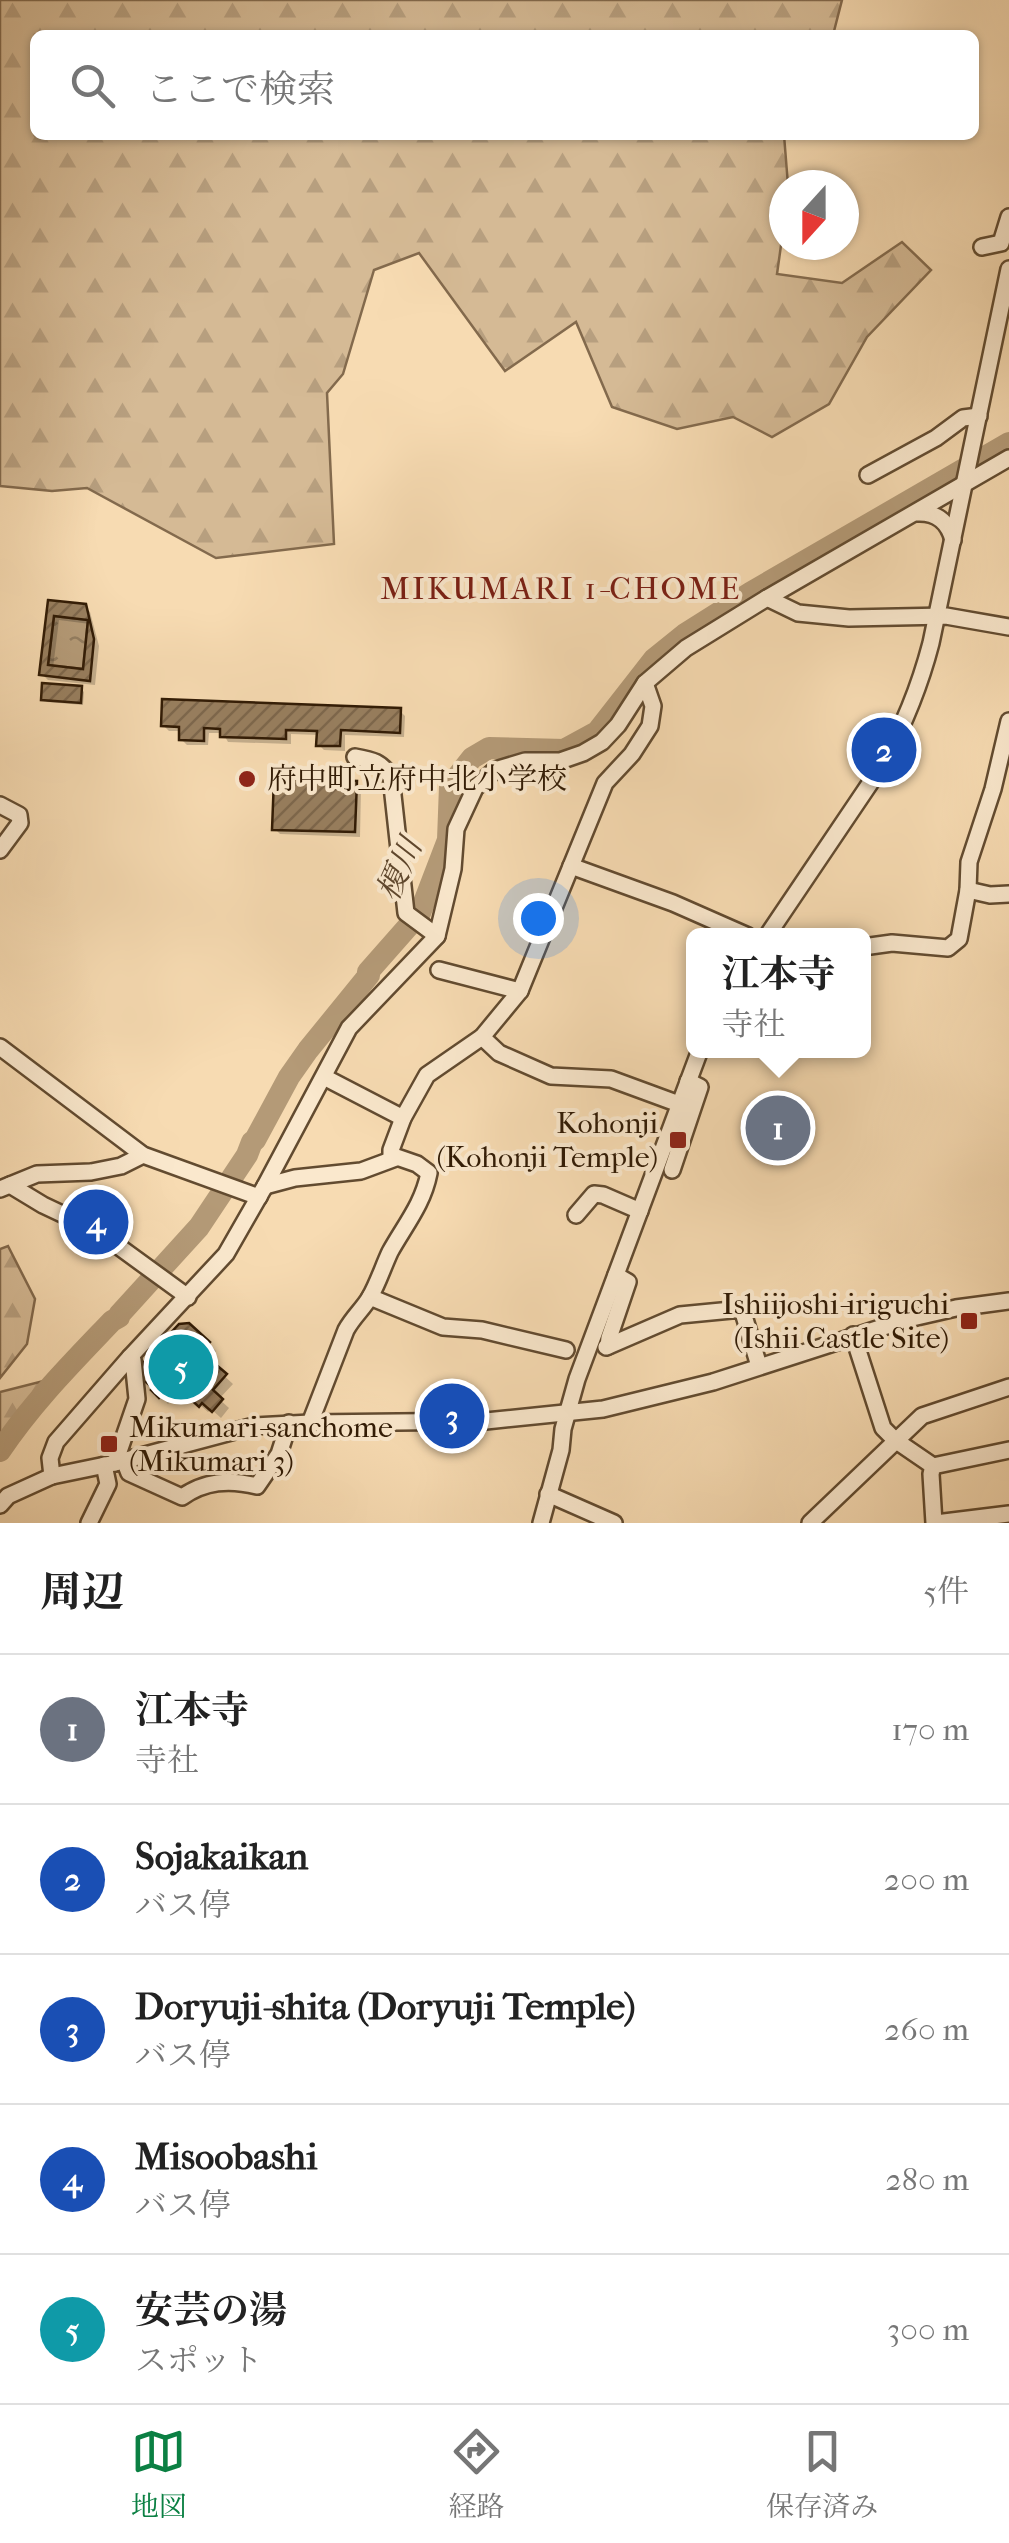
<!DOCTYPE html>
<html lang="ja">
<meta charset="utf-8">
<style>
body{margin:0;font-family:"IM FELL French Canon","Noto Serif JP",serif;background:#f6f6f6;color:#222}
.compass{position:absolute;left:769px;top:170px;width:90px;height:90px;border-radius:50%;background:#fff;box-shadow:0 2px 8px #0004;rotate:201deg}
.you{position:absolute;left:538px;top:918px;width:35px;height:35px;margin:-25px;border:8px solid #fff;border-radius:50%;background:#1a73e8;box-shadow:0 0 0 15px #1a73e833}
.badge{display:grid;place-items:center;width:65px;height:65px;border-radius:50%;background:#0b8043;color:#fff;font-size:32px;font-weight:700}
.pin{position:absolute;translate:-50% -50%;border:5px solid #fff;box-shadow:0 2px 10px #0006}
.popup{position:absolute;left:686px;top:928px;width:185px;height:130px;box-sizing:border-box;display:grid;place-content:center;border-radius:15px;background:#fff;filter:drop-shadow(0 2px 8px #0005);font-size:32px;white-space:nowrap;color:#767676}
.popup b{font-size:38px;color:#222}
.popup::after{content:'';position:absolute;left:50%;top:100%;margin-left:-20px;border:20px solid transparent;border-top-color:#fff}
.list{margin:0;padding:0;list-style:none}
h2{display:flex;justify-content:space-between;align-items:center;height:130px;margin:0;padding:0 40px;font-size:42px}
h2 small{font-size:32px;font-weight:400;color:#767676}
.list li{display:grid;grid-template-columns:65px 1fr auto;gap:30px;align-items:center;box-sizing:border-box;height:150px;padding:0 40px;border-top:2px solid #e0e0e0}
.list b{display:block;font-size:38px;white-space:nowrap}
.list p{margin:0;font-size:32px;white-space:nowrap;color:#767676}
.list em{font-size:32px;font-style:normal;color:#767676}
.icon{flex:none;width:55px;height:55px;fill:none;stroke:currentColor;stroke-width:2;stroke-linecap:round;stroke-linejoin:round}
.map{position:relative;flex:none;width:1009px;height:1523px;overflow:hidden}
.search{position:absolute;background:#fff;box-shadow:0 2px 8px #0004;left:30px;right:30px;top:30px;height:110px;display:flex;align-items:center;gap:25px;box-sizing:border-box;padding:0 35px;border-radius:15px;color:#767676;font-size:38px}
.sheet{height:880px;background:#fff}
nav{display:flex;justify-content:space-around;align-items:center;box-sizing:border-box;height:140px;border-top:2px solid #e0e0e0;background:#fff;font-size:28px;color:#767676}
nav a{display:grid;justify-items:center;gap:5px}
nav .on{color:#0b8043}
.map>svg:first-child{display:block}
.forest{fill:url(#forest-firs);stroke:#836a4d;stroke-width:2.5}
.water{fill:url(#water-ripples);stroke:#806749;stroke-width:2.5}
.shadow{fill:#0003;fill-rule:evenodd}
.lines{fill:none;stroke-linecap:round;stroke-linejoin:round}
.river{stroke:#b49a77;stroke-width:22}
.building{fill:url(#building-hatch);stroke:#311b05;stroke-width:2.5;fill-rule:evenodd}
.minor-casing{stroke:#624b30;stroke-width:20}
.minor{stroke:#fae8cd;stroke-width:15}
.poi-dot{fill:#8f2418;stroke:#fae8cd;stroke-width:4}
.labels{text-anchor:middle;stroke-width:8;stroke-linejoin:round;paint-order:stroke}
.poi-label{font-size:30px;fill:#311b05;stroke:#fae8cd;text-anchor:start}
.neighbourhood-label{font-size:32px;letter-spacing:2.5px;fill:#7a1f14;stroke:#fae8cd}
.water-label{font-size:32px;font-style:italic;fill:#5f472d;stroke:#fae8cd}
</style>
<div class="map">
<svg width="1009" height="1523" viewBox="0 0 1009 1523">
<defs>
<pattern id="forest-firs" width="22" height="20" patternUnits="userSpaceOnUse" patternTransform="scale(2.5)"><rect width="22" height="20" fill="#d5ba95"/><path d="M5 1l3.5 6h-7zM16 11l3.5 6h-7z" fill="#b79f7f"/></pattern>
<pattern id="water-ripples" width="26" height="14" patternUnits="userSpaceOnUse" patternTransform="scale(2.5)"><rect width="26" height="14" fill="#b49a77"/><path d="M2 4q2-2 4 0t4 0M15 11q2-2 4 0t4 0" fill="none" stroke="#937d60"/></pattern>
<pattern id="building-hatch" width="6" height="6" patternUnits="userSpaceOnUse" patternTransform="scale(2.5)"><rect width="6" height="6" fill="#987f5f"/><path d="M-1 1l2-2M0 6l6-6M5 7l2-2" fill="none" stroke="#7d674c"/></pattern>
</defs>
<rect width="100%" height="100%" fill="#f7dbb2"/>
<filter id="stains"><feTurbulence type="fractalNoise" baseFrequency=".002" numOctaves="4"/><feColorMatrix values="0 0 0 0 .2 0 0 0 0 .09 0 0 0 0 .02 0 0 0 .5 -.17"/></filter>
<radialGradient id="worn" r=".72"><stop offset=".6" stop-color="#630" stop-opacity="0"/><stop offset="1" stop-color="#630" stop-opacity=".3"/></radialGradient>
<g class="forest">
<polygon points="0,0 842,0 833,35 35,35 35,135 784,135 788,185 784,185 784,224 777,274 842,283 902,242 931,270 867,337 829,404 772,437 733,417 677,429 612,407 576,322 505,371 419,253 374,270 343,374 327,393 334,544 216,558 87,488 52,491 0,486"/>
<polygon points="8,1246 35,1299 27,1344 0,1378 0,1249"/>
<polygon points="75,1373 0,1455 0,1392"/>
</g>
<polygon class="water" points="54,616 88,620 83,669 48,665"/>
<g class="shadow">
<path d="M 50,602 L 85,606 L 90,612 L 99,646 L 95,685 L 48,680 L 42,674 ZM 59,620 L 90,624 L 85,672 L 53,668 Z"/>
<polygon points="81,689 84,692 83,705 47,702 44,699"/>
<polygon points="400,711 405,716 404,737 345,735 345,751 324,750 319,745 319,735 291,734 291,744 228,742 223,733 209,733 208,745 187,745 181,739 181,731 169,731 163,725"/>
<polygon points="356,784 361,789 360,837 280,834 275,829"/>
<polygon points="188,1326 216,1351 208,1361 233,1384 219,1399 229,1408 221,1418 211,1409 208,1412 182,1389 168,1404 149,1382"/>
</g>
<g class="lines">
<path class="river" d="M 0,1451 C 32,1403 72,1363 112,1321 L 119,1317 L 119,1315 L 199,1227 L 247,1155 L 252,1142 L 255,1140 L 289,1077 L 308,1050 L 369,975 L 368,972 L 420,913 L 448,840 L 450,786 L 472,758 L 489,748 L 564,750 L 597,732 L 654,659 L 685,634 L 750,593 L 1009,443"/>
</g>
<g class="building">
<path d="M 48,600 L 86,604 L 94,639 L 90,681 L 39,675 ZM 54,616 L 88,620 L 83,669 L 48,665 Z"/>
<polygon points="42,683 82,686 81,703 41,700"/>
<polygon points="162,699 401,708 400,733 341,730 340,746 316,746 317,731 286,730 286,739 220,737 220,729 204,728 204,741 179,740 179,727 161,726"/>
<polygon points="274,778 357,781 355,832 272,830"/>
<polygon points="189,1323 210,1342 201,1352 227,1374 213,1390 223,1399 212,1412 202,1403 199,1407 173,1383 159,1398 151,1390 153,1388 146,1382 150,1377 143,1372 143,1363 179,1324"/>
</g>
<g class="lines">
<g class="minor-casing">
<g id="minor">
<polyline points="982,247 1001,243 1009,217"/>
<polyline points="868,475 936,438 963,418 979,416"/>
<path d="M 917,513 C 936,512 948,521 953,540"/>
<polyline points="767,598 798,613 849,618 946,616 1009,627"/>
<path d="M 355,757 C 373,760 381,762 391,777 L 406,913 L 437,936"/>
<polyline points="0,805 19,815 20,823 0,850"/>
<polyline points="571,866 673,903 748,936"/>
<polyline points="968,890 990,895 1009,894"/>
<path d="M 767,936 L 879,770 C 902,730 919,689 931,643 L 1009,269"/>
<polyline points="863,947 892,943 948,948 959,939 968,890 969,862 993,789 1009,721"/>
<polyline points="439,970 520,991"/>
<polyline points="482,1037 499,1053 551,1076 611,1079 679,1104"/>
<polyline points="0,1047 143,1155 259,1197"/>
<polyline points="324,1077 403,1118"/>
<polyline points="672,1170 700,1087 688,1081"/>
<polyline points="10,1185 43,1205 96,1230 188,1297"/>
<polyline points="265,1186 295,1178 361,1171 396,1158"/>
<polyline points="0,1189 37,1174 91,1172 121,1166 143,1155"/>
<polyline points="576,1215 594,1194 603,1195 640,1211"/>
<polyline points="370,1297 443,1327 482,1330 566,1350"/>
<polyline points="853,1335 883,1428 895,1440 933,1466"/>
<polyline points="608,1346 609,1338 628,1282 616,1275"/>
<polyline points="606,1347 680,1315 742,1309 759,1366"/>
<path d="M 310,1423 L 346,1330 C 353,1317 363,1309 370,1297 C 378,1283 383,1267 390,1252 C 405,1225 423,1204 429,1173 L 417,1164 L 391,1155 L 391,1150 L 403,1118 L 427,1075 L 482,1037 L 520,991 L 605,783 L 632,754 L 650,726 L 653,706 L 645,683"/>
<path d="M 124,1460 L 129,1473 L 182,1497 C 205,1481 229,1479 257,1486 L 279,1454 L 289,1423"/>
<polyline points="115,1463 137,1399 133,1360 130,1357"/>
<polyline points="52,1476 50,1458 56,1442 130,1357 226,1254 265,1186 349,1028 437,936 453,869 456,829 475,788 495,770 525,761 560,761 583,753 602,742 618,725 645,683 686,648 767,598 1009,458"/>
<polyline points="548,1494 614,1523"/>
<polyline points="0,1505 8,1496 52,1476 115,1463 254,1426 310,1423 486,1421 603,1409 713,1382 908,1319 956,1308 1009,1301"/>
<polyline points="89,1523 108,1484 104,1465"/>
<polyline points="541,1523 561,1450 563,1429 577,1379 700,1050"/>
<polyline points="810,1523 922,1416 1009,1387"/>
<polyline points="934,1523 931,1474 933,1466 1009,1450"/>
<polyline points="936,1523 1009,1514"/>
</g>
</g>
<use href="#minor" class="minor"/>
</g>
<g class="poi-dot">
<circle cx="247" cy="779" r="10"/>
<rect x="668" y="1130" width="20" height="20" rx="5"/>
<rect x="959" y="1311" width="20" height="20" rx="5"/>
<rect x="99" y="1434" width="20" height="20" rx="5"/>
</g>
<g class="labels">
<g class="poi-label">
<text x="267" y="789">府中町立府中北小学校</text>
<text x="658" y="1133" text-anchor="end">Kohonji<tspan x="658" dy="34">(Kohonji Temple)</tspan></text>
<text x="949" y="1314" text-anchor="end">Ishiijoshi-iriguchi<tspan x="949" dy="34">(Ishii Castle Site)</tspan></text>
<text x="129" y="1437">Mikumari-sanchome<tspan x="129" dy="34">(Mikumari 3)</tspan></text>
</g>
<g class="neighbourhood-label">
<text x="561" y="599">MIKUMARI 1-CHOME</text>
</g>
<g class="water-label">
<text transform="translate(399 869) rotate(-66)" y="11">榎川</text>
</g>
</g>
<rect width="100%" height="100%" filter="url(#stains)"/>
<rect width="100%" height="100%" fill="url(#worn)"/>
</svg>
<svg class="compass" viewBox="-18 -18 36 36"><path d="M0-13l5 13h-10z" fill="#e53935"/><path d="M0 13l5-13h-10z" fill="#767676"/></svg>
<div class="you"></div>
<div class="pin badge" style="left:778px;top:1128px;background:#6b7280">1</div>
<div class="popup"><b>江本寺</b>寺社</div>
<div class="pin badge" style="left:884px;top:750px;background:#1a4fb4">2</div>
<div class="pin badge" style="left:452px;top:1416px;background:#1a4fb4">3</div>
<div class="pin badge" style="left:96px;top:1222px;background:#1a4fb4">4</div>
<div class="pin badge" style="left:181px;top:1367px;background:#0f9aa8">5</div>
<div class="search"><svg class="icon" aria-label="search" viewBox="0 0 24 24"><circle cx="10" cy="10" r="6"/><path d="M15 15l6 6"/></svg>ここで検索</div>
</div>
<section class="sheet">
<h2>周辺<small>5件</small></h2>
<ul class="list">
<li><span class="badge" style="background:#6b7280">1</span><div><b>江本寺</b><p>寺社</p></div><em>170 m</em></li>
<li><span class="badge" style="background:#1a4fb4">2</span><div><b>Sojakaikan</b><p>バス停</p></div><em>200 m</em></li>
<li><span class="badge" style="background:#1a4fb4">3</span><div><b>Doryuji-shita (Doryuji Temple)</b><p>バス停</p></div><em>260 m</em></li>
<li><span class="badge" style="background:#1a4fb4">4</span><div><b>Misoobashi</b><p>バス停</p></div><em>280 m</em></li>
<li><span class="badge" style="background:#0f9aa8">5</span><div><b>安芸の湯</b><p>スポット</p></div><em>300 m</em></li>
</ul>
</section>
<nav>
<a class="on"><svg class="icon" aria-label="map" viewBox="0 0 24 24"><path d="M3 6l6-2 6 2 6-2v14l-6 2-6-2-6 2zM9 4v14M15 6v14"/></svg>地図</a>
<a><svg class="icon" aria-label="directions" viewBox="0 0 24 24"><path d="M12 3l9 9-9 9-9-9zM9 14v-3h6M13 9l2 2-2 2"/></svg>経路</a>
<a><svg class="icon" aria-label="saved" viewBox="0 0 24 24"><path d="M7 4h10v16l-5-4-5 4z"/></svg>保存済み</a>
</nav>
